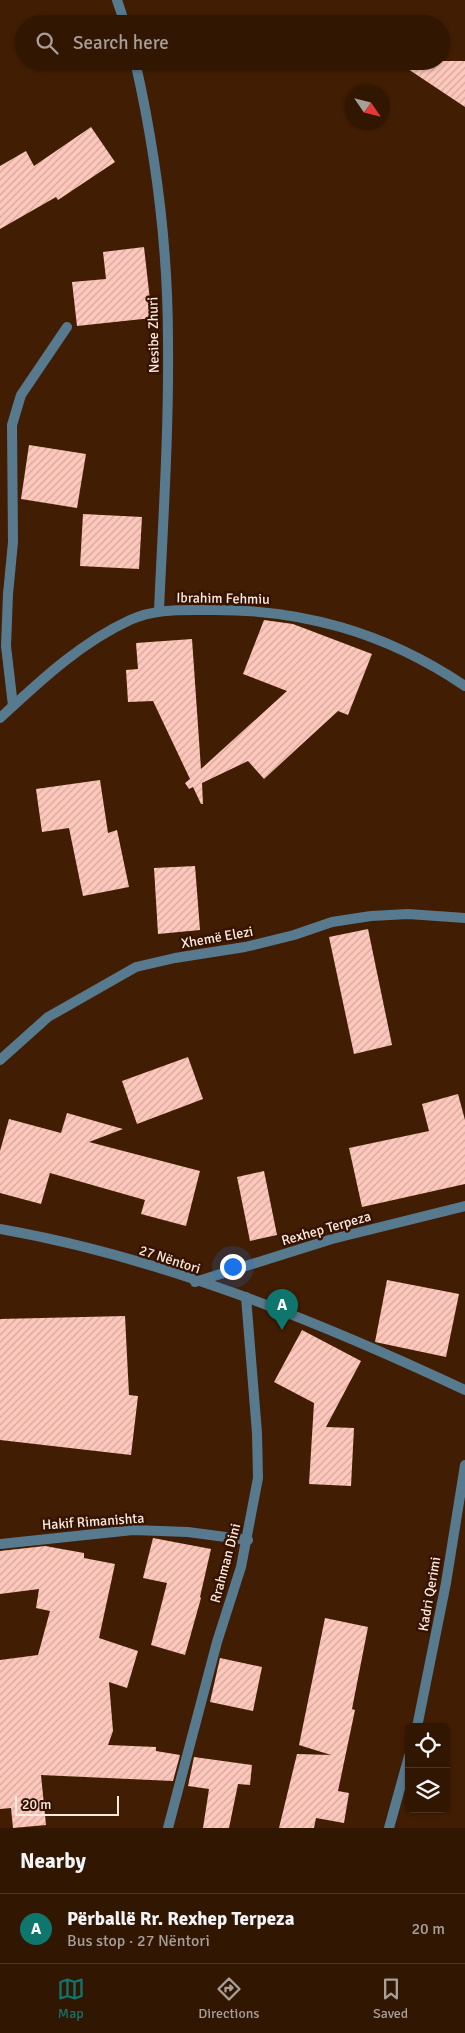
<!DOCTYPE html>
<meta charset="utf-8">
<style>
body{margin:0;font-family:Signika,sans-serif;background:#3d2311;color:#f1f3f6}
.controls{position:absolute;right:15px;bottom:15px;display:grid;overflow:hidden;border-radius:8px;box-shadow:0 1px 4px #0004}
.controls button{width:45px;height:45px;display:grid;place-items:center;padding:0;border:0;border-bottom:1px solid #4c3524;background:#311602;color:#f1f3f6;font:25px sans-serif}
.compass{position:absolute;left:345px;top:85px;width:45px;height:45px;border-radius:50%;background:#311602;box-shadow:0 1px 4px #0004;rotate:125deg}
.scale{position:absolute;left:15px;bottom:12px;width:104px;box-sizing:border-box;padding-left:5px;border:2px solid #fbeae1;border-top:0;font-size:14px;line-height:18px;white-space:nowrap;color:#fbeae1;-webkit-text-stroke:4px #361300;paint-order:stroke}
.you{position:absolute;left:232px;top:1266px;width:18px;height:18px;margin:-12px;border:4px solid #fff;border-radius:50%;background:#1a73e8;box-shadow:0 0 0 8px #1a73e833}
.badge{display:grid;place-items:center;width:32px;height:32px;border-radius:50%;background:#0f766e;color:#fff;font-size:16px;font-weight:700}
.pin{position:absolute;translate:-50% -41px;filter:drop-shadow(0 1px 2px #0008)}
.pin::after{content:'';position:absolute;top:26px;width:18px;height:15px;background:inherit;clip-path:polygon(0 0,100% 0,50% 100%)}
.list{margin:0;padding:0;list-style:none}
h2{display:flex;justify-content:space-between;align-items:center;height:65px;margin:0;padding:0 20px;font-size:21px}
h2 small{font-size:16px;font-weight:400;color:#a89f99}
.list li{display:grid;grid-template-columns:32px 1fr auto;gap:15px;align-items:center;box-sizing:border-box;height:70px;padding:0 20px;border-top:1px solid #4c3524}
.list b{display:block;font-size:19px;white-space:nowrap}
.list p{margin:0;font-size:16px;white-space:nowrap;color:#a89f99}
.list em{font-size:16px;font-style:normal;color:#a89f99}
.icon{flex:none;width:28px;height:28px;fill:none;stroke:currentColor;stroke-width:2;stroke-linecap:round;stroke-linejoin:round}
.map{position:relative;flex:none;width:465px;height:1828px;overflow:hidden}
.search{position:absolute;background:#311602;box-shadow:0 1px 4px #0004;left:15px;right:15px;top:15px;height:55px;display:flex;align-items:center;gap:12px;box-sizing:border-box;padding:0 18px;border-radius:28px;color:#a89f99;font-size:19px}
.sheet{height:135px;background:#311602}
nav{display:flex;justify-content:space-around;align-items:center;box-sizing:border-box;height:70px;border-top:1px solid #4c3524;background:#311602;font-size:14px;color:#a89f99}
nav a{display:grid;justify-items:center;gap:2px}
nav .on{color:#0f766e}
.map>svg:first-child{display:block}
.building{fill:url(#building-hatch)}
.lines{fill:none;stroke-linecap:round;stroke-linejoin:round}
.minor{stroke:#587a8e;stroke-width:10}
.tertiary{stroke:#587a8e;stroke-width:10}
.labels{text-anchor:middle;stroke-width:5;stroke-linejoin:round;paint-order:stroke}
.street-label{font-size:14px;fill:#fbeae1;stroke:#361300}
</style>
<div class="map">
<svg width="465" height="1828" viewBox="0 0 465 1828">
<defs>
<pattern id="building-hatch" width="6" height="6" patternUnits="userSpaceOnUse" patternTransform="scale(1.25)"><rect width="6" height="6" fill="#fec7bb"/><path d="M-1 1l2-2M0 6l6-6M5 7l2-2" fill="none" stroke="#d1a79d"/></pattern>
</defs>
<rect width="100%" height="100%" fill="#411d03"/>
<g class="building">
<polygon points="396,61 465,61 465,107"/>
<polygon points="91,127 115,162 58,200 56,197 0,229 0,166 26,151 34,166"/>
<polygon points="144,247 152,318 77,326 72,282 106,279 103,252"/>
<polygon points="29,445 86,454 77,508 21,499"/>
<polygon points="83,514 142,517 139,569 80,566"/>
<polygon points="264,620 293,624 372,654 348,715 338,711 264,779 248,761 202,783 203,804 201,804 193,787 189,789 185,783 190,779 153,701 128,702 126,670 138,669 136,643 192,639 201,769 287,691 243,674"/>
<polygon points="100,780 108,833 117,830 129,887 83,896 69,828 42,832 36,789"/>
<polygon points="195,866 200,930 158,934 154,868"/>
<polygon points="368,929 392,1045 354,1054 329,937"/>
<polygon points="188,1057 203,1099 137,1124 122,1081"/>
<polygon points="458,1094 465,1120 465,1184 362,1207 349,1148 429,1131 422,1104"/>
<polygon points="67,1113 123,1129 89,1142 200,1171 186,1226 141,1214 145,1200 50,1173 41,1204 0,1193 0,1151 9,1119 61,1133"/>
<polygon points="264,1171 277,1235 250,1241 237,1177"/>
<polygon points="387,1280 459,1294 446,1357 375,1342"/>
<polygon points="125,1316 129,1395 138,1396 131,1455 0,1440 0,1319"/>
<polygon points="302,1330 361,1361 326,1427 354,1428 351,1486 309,1484 314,1403 274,1382"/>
<polygon points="153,1538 211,1549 200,1597 201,1598 185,1655 151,1645 167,1583 143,1578"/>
<polygon points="45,1546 84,1553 84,1558 115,1564 99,1638 138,1651 127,1688 109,1682 113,1731 108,1745 156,1747 156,1751 180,1755 173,1781 41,1775 46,1825 13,1828 11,1808 0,1809 0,1660 38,1655 50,1611 36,1608 39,1589 0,1594 0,1551"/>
<polygon points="325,1618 368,1627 352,1709 355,1710 338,1791 349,1793 344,1823 316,1818 314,1828 279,1828 297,1754 331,1755 299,1745"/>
<polygon points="220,1658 262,1667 253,1711 210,1702"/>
<polygon points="194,1757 252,1765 250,1785 238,1784 229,1828 203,1828 209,1789 188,1786"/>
</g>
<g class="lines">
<g class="minor">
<polyline points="117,0 125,24"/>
<path d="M 135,61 C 156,153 168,248 168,342 C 169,432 163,521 159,610"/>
<polyline points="13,706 6,646 8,594 13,542 12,425 21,395 67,327"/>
<path d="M 0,718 C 40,681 80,643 130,620 C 154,609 178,610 204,610 C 300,608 385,632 465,686"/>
<polyline points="0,1060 48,1017 136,967 175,958 245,947 294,935 332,922 371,916 408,914 465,918"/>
<polyline points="195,1282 332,1239 465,1206"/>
<polyline points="0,1544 133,1530 188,1532 248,1540"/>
<polyline points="417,1727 446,1583 465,1465"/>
<polyline points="168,1828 217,1642 241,1567 258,1478 257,1433 246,1297"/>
<polyline points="389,1828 409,1756"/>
</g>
<path class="tertiary" d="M 0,1229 C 160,1257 318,1321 465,1390"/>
</g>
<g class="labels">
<g class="street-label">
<text transform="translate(153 335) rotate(-91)" y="5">Nesibe Zhuri</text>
<text transform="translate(223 598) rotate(1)" y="5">Ibrahim Fehmiu</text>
<text transform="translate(217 937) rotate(-10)" y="5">Xhemë Elezi</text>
<text transform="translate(326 1228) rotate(-16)" y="5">Rexhep Terpeza</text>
<text transform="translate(170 1259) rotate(18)" y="5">27 Nëntori</text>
<text transform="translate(93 1521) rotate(-4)" y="5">Hakif Rimanishta</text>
<text transform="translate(225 1563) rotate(-75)" y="5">Rrahman Dini</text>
<text transform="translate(429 1594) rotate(-80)" y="5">Kadri Qerimi</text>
</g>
</g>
</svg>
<div class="controls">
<button><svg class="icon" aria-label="locate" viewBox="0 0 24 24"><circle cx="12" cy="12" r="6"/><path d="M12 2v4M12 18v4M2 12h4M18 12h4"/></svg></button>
<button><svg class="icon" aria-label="layers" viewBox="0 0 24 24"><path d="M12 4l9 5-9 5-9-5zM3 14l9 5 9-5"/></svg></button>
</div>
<svg class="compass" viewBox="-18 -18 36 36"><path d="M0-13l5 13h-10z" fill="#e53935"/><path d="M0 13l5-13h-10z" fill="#a89f99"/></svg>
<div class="scale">20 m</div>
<div class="you"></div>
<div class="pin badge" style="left:282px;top:1330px">A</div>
<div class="search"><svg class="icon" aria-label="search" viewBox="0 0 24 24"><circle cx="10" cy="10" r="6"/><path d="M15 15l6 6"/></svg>Search here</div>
</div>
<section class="sheet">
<h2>Nearby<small></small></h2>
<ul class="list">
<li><span class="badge">A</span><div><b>Përballë Rr. Rexhep Terpeza</b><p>Bus stop · 27 Nëntori</p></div><em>20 m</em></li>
</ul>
</section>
<nav>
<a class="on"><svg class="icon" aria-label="map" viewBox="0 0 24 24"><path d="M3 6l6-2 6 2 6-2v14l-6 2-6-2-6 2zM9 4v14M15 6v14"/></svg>Map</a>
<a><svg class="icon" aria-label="directions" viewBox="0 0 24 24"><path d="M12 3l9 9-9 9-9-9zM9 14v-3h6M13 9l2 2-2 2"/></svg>Directions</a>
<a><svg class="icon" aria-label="saved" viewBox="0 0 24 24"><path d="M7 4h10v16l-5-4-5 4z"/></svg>Saved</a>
</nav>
